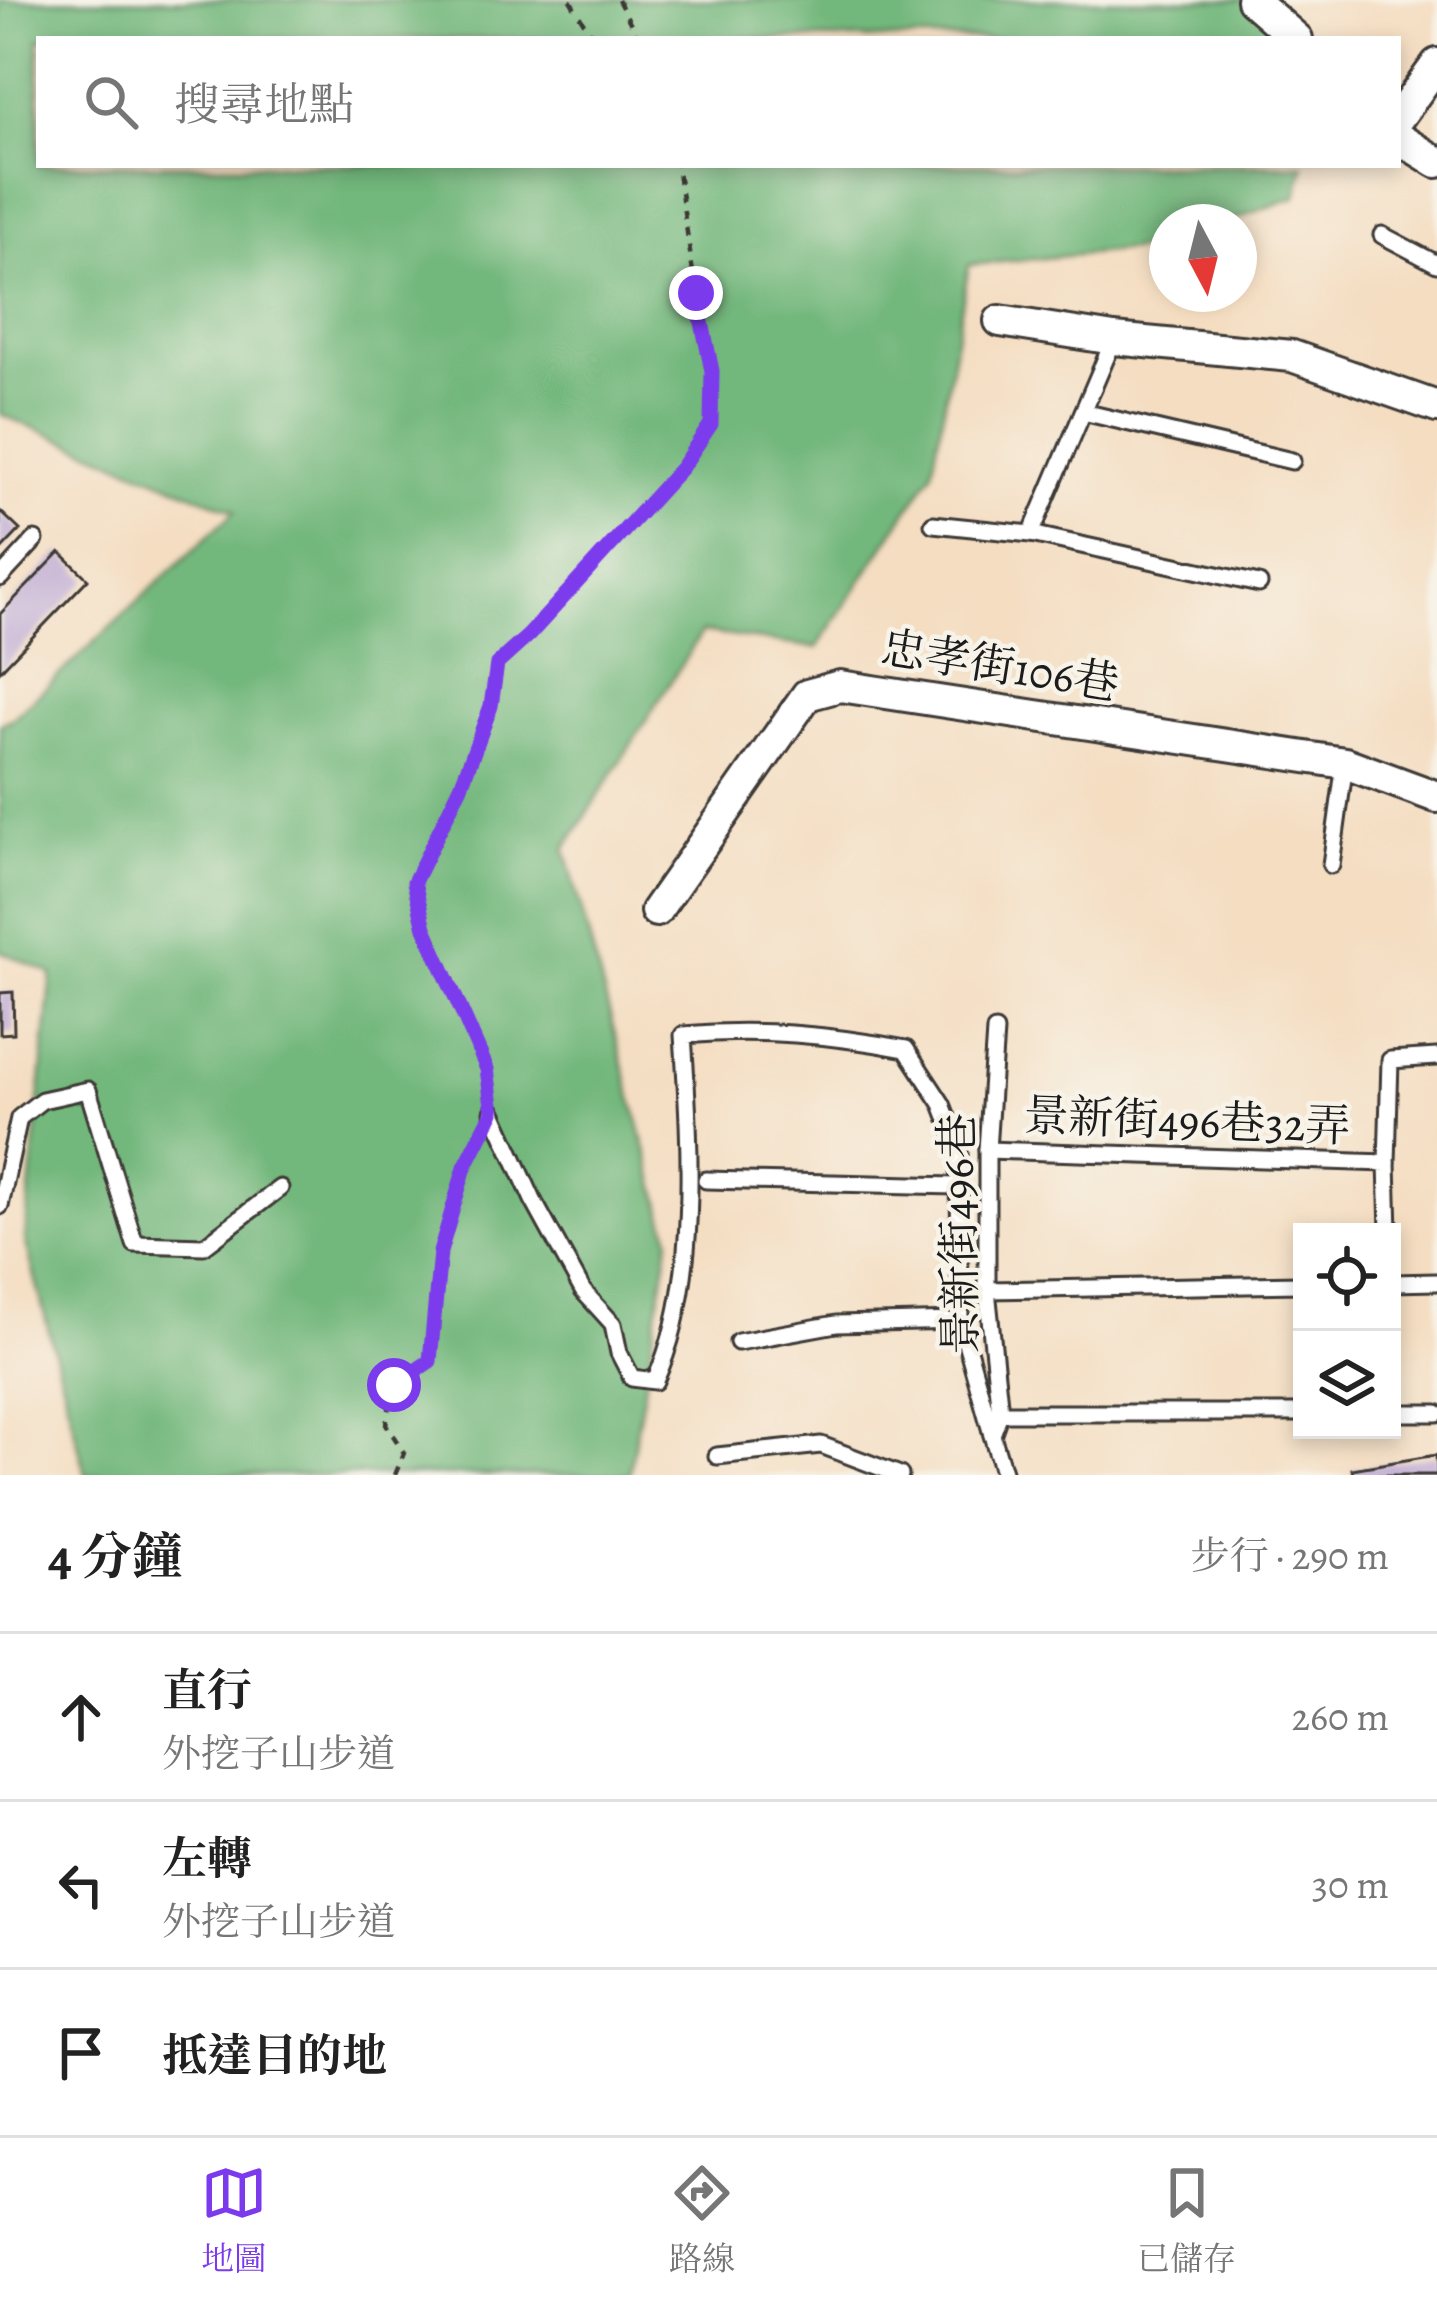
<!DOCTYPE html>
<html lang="zh-TW">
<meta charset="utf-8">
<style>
body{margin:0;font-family:Alegreya,"Noto Serif TC",serif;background:#f2f2f2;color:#222}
.controls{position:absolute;right:36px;bottom:36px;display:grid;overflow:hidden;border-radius:0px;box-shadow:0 6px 18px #0003}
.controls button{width:108px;height:108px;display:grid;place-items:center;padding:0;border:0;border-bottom:3px solid #e0e0e0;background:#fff;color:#222;font:60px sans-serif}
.compass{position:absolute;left:1149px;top:204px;width:108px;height:108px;border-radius:50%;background:#fff;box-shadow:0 6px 18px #0003;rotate:173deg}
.stop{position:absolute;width:36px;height:36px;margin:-27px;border:9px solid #7c3aed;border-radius:50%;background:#fff}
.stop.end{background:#7c3aed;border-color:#fff;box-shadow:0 3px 12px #0008}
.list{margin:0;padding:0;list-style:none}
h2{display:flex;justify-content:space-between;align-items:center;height:156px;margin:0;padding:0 48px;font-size:51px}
h2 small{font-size:39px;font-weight:400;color:#767676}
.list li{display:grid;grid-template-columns:78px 1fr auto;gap:36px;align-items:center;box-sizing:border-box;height:168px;padding:0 48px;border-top:3px solid #e0e0e0}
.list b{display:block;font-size:45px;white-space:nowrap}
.list p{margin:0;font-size:39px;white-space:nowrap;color:#767676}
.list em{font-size:39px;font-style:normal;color:#767676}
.icon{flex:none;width:66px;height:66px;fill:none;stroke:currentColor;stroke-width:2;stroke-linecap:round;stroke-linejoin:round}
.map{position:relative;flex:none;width:1437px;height:1475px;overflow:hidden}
.search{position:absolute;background:#fff;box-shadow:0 6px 18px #0003;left:36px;right:36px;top:36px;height:132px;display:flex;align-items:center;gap:30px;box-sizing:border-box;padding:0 42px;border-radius:0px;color:#767676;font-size:45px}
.sheet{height:660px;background:#fff}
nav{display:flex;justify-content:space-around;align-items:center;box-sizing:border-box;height:168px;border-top:3px solid #e0e0e0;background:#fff;font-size:33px;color:#767676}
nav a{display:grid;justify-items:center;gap:6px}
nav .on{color:#7c3aed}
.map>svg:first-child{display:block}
.forest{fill:#72b77b;stroke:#476a4c;stroke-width:3}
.building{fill:#c0acd4}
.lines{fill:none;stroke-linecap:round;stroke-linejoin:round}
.service-casing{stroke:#3c3935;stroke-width:21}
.minor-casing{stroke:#3c3935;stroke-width:36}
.path{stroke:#3c3935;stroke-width:4.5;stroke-dasharray:9 9;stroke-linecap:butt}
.service{stroke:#fff;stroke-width:15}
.minor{stroke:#fff;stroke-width:30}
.route{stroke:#7c3aed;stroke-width:15}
.labels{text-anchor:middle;stroke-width:9;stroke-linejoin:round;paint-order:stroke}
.street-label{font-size:45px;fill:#1c1c1c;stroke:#f7f3e8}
</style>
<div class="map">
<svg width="1437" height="1475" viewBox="0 0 1437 1475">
<rect width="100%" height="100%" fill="#f7f3e8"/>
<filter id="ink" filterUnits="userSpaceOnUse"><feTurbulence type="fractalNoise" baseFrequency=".00833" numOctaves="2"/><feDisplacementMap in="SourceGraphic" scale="24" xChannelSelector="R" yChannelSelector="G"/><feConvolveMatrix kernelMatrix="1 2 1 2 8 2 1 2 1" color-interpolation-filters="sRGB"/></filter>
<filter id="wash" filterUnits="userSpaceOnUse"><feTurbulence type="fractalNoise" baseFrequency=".004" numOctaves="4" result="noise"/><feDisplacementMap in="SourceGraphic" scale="48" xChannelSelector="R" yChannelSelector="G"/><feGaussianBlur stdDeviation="2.7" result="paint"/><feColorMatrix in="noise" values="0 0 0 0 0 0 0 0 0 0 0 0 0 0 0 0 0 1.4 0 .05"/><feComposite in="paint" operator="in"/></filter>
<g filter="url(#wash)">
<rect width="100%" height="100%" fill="#f4ddc1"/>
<polygon class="forest" points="0,0 1249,0 1287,39 39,39 39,165 1304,165 1296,197 1228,222 1167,222 1167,245 1162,247 969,265 932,473 817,648 702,632 565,849 670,1238 629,1475 86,1475 25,1239 52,974 0,951 0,724 12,719 235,511 0,414"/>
<g id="blocks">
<g class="building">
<polygon points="0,511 20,530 0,551"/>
<polygon points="60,552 88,579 0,671 0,614"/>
<polygon points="13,992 14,1033 0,1034 0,993"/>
<polygon points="1436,1455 1437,1475 1353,1475 1352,1469"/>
</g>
</g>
</g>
<g filter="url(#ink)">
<use href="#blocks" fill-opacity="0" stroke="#3c3935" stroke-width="3"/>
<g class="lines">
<g class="service-casing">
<g id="service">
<polyline points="1382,235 1437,264"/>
<polyline points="1083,412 1292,461"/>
<polyline points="933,524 1031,534 1259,584"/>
<polyline points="1031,534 1114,339"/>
<polyline points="0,578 35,540"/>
<polyline points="1331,865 1345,763"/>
<polyline points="995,1031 987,1150 987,1290 1000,1413 992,1435 1004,1475"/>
<path d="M 493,1112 L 533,1200 L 583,1291 L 613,1324 L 619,1353 L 632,1378 L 655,1381 C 700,1282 690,1142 683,1035 C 760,1028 830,1035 906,1049 L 942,1104 L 959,1148 L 960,1321 L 992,1435"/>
<polyline points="987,1150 1387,1163 1389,1232"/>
<polyline points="1387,1163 1390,1060 1437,1057"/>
<polyline points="706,1180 956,1186"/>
<polyline points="0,1206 19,1118 42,1100 88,1090 135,1244 204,1246 280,1188"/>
<polyline points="1392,1283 1437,1282"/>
<polyline points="987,1290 1302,1284"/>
<polyline points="738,1342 836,1324 960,1321"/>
<polyline points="1000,1413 1302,1413"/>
<polyline points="1392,1413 1437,1413"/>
<polyline points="717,1456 821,1445 900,1475"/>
</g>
</g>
<g class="minor-casing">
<g id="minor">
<polyline points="1252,0 1297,39"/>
<polyline points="1398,118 1437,64"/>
<polyline points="1398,138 1437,162"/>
<polyline points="1000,321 1114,339 1292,356 1437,407"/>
<polyline points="656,911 807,695 840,686 1345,763 1437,797"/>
</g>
</g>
<g class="path">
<polyline points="570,0 594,39"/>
<polyline points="618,0 639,39"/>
<polyline points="491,1093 487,1069 425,928 414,882 461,786 491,707 497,665 529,635 682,467 711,424 712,371 696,293 677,165"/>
<path d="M 395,1475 L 404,1453 L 386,1424 L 394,1385 L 430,1361 C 437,1283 444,1208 481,1137"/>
</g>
<use href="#service" class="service"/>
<use href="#minor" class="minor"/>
</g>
</g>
<g class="lines" filter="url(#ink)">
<polyline class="route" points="394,1385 430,1361 440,1252 465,1167 493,1112 487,1069 425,928 414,882 461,786 491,706 497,664 529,635 682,467 711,424 712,371 696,293"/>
</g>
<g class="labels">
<g class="street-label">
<text transform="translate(1000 665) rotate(9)" y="16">忠孝街106巷</text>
<text transform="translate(1187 1120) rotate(2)" y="16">景新街496巷32弄</text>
<text transform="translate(958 1234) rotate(-91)" y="16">景新街496巷</text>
</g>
</g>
</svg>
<div class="controls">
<button><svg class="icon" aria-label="locate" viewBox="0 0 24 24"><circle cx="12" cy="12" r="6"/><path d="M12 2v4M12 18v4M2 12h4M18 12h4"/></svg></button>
<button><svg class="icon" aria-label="layers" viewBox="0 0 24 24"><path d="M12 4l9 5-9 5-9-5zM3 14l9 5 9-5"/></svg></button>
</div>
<svg class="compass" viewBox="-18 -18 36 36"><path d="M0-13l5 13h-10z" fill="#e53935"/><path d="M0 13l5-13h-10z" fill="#767676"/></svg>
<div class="stop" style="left:394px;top:1385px"></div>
<div class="stop end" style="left:696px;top:293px"></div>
<div class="search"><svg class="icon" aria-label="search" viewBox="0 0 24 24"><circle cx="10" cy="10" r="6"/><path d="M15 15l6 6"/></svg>搜尋地點</div>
</div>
<section class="sheet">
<h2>4 分鐘<small>步行 · 290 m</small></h2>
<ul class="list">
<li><svg class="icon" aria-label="ahead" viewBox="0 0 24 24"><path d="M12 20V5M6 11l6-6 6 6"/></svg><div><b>直行</b><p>外挖子山步道</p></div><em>260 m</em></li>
<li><svg class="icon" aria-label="left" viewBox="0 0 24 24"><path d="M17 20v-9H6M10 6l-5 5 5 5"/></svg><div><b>左轉</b><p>外挖子山步道</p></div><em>30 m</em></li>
<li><svg class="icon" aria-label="arrive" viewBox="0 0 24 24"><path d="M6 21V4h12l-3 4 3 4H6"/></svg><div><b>抵達目的地</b></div></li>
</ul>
</section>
<nav>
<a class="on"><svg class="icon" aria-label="map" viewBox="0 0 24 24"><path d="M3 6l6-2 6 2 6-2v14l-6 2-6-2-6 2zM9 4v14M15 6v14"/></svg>地圖</a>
<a><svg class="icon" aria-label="directions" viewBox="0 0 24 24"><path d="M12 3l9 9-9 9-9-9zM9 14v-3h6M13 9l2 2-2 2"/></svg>路線</a>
<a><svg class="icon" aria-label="saved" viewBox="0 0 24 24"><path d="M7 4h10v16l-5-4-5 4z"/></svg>已儲存</a>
</nav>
